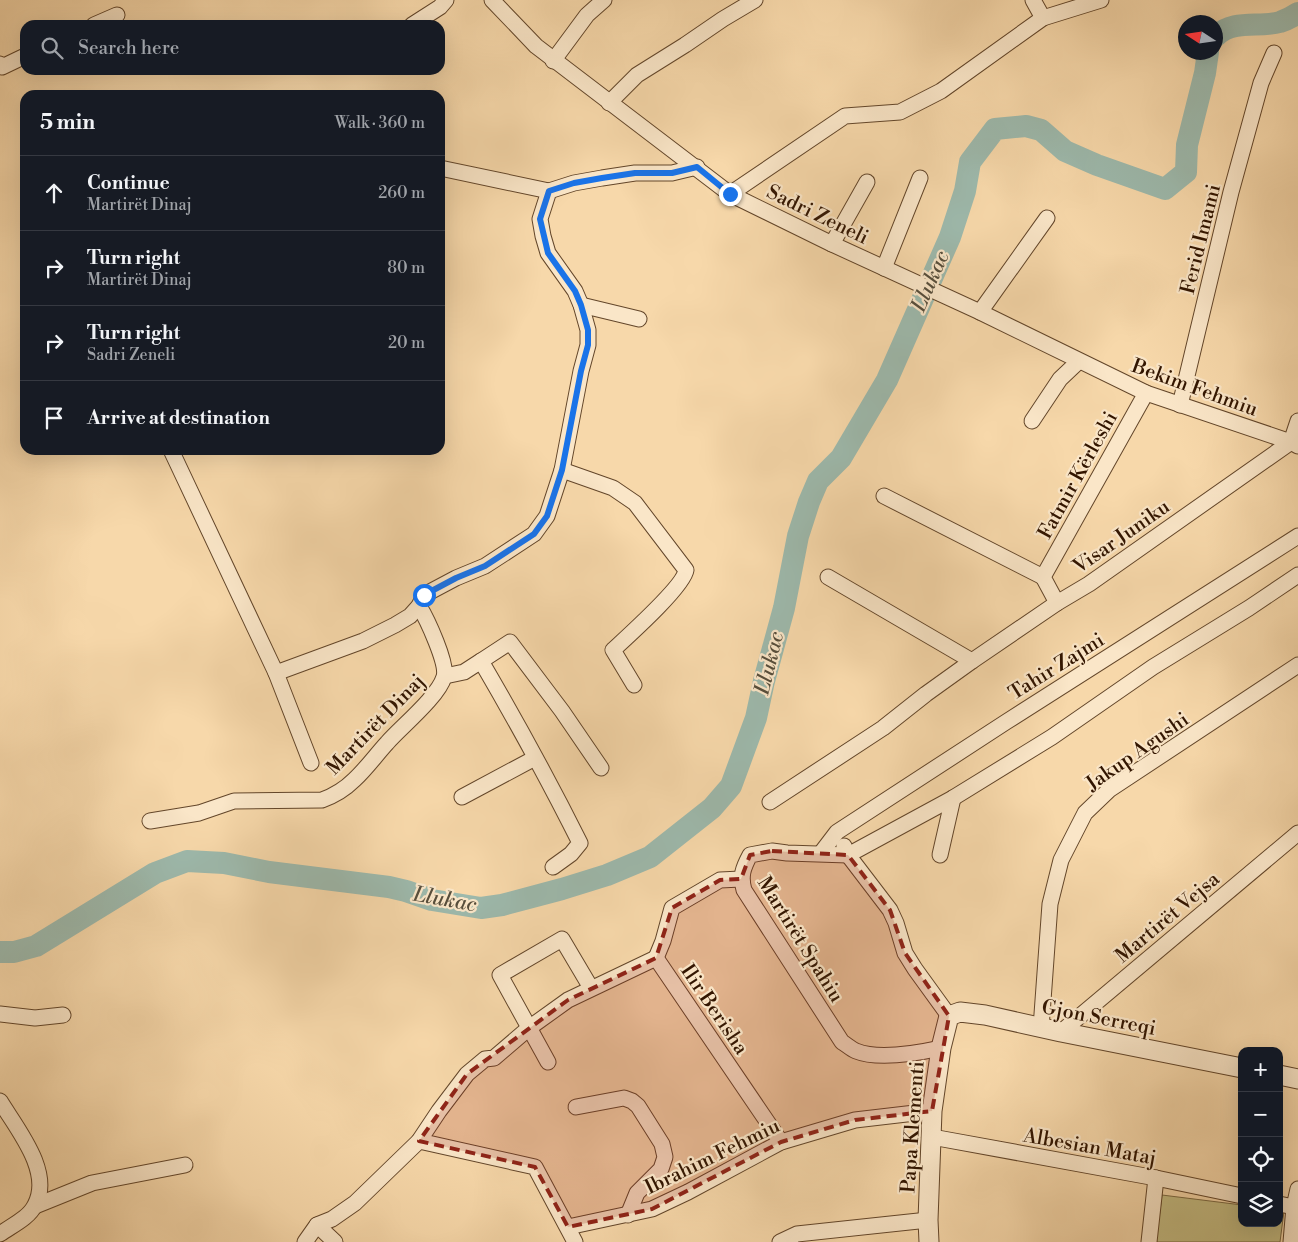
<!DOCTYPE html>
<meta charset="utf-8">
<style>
body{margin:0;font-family:"Libre Bodoni",serif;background:#242831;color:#f1f3f6}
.controls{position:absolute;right:15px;bottom:15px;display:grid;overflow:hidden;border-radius:10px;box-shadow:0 5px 20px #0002}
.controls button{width:45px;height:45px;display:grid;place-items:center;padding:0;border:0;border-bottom:1px solid #363941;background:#171b24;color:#f1f3f6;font:25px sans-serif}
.compass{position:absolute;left:1178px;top:15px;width:45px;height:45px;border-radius:50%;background:#171b24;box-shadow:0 5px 20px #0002;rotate:282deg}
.stop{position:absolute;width:15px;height:15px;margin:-11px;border:4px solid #1a73e8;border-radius:50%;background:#fff}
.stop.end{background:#1a73e8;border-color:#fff;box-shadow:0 1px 5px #0008}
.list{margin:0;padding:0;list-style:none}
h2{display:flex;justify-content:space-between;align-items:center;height:65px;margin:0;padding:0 20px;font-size:21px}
h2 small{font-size:16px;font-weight:400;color:#9ea1a6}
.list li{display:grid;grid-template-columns:32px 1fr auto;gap:15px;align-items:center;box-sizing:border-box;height:75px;padding:0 20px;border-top:1px solid #363941}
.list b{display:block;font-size:19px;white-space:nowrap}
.list p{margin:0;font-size:16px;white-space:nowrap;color:#9ea1a6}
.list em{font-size:16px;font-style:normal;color:#9ea1a6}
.icon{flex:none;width:28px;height:28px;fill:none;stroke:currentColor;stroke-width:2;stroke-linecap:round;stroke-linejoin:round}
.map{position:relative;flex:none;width:1298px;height:1242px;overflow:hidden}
.search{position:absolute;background:#171b24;box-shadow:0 5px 20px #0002;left:20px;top:20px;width:425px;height:55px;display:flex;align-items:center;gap:12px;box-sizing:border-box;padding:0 18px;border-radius:15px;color:#9ea1a6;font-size:19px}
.panel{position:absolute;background:#171b24;box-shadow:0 5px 20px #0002;left:20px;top:90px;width:425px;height:365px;border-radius:15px}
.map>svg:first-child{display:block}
.green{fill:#c4bc83;stroke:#7b6842}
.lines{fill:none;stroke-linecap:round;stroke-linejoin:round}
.river{stroke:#9db9ac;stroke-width:22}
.minor-casing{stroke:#63462a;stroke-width:17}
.tertiary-casing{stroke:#63462a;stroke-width:21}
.minor{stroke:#fae6c8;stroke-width:15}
.tertiary{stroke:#fae6c8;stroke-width:19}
.route{stroke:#1a73e8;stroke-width:6}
.marked{fill:#8f2418;fill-opacity:0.2;stroke:#8f2418;stroke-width:4;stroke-dasharray:10 6;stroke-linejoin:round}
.labels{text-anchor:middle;stroke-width:4.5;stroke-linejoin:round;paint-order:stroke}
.street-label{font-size:20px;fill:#321500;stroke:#fae6c8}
.water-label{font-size:21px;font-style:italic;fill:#574e3c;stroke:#fae6c8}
</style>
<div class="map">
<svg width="1298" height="1242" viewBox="0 0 1298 1242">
<rect width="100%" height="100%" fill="#f7d8aa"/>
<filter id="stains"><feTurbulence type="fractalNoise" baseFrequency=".004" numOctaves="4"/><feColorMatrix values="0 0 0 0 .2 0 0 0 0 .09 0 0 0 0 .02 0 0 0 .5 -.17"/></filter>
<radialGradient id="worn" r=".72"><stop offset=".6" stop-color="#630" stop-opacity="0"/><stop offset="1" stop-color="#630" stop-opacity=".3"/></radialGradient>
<polygon class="green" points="1162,1195 1242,1205 1242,1223 1279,1223 1279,1210 1284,1211 1280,1242 1156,1242"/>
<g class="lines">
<g class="river">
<path d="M 1216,36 C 1234,19 1258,28 1280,22 C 1286,20 1292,17 1298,13"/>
<polyline points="0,952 14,952 36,946 155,873 187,861 224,863 269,872 389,887 406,891 432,900 481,908 502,905 562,889 607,875 650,857 712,808 731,786 756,718 764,681 784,608 798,536 809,502 818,481 841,458 887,380 950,237 965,191 970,162 995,129 1026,126 1041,130 1065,151 1097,165 1165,189 1186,172 1187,145 1205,73 1208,52"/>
</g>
<g class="minor-casing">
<g id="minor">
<polyline points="492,0 536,46 730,194 832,244 980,312 1146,393 1291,442 1298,446"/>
<polyline points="1033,0 1043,18"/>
<polyline points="94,25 117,15"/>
<polyline points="412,25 440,7 446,0"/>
<polyline points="553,61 587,15 604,0"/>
<polyline points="0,64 2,67 25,56"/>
<polyline points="609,103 637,75 685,45 723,19 755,0"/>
<polyline points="440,168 549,191"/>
<polyline points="730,194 845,116 900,112 941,91 1043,18 1101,0"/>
<polyline points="832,244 867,182"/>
<polyline points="884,268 920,178"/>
<polyline points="581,305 639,319"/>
<polyline points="980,312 1047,218"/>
<polyline points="1180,405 1231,192 1261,83 1274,53"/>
<polyline points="1032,421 1060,379 1079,361"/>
<polyline points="171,450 276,673 311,763"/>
<path d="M 562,470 L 613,488 L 635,503 L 686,570 C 684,586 627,637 613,650 L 634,685"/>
<polyline points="884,496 1043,577"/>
<polyline points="828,577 972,661"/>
<polyline points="1057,603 1043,577 1146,393"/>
<polyline points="481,661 510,642 562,711 601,768"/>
<polyline points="276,673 363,641 395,625 410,616 419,606 424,595 456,578 485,566 534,534 547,516 562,470 581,371 588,345 588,330 581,305 575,291 548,253 543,236 540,219 549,191 574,183 602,178 635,173 672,173 697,167"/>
<path d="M 445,676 L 464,672 L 481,661 C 516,721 549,781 580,843 L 571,854 L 553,867"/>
<polyline points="462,797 535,758"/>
<polyline points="770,802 883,728 926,694 972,661 1057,603 1089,584 1291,442 1298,421"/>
<path d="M 150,821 L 199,813 L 234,801 L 322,800 C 333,796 345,789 354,780 C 366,769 376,755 387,743 C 401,727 438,697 444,677 C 448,664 427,619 419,606"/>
<polyline points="844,846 848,855 890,910 896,923 905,953 915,969 949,1016"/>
<polyline points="821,853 837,832 1006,722 1298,536"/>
<polyline points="940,855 953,798"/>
<polyline points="656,958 781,1142"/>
<polyline points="656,958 663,941 672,908 720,880 741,879"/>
<polyline points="0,1014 35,1018 63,1015"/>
<polyline points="1041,1028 1050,904 1061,860 1085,813 1109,790 1298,665"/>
<polyline points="1061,1032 1298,833"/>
<path d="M 941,1048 C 918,1053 878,1060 856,1051 C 851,1049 847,1045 842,1042 L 744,890 C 740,876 743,868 750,855 L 772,851 L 787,853 L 848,855 L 953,798 L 1052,737 L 1153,667 L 1249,608 L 1298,575"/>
<polyline points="548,1062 500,975 562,939 591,988"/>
<path d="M 0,1101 C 17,1129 53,1172 35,1205 C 29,1218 11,1226 0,1234"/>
<polyline points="576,1107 624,1098 632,1101 638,1106 662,1144 665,1157 661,1169 637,1193 628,1215"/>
<polyline points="932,1137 1156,1178 1242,1196"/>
<polyline points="419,1141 535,1167 575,1242"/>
<polyline points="1279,1204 1294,1207"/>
<polyline points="35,1206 92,1183 185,1165"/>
<polyline points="317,1225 335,1242"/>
<polyline points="568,1227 652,1209 688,1192 781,1142 855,1120 932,1111"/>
<polyline points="305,1242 317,1225 332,1219 355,1203 419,1141 439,1111 467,1074 485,1059 494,1058 529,1028 568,1000 656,958"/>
<polyline points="780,1242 797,1234 928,1220"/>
<polyline points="1149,1242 1156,1178"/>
<polyline points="1291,1242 1294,1207 1298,1189"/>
</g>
</g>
<g class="tertiary-casing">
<g id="tertiary">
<polyline points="1279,1075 1298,1079"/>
<polyline points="929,1242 928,1220 932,1111 941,1048 949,1016 960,1012 985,1015 1061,1032 1242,1068"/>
</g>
</g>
<use href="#minor" class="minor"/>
<use href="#tertiary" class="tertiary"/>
</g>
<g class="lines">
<polyline class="route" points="424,595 456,578 485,566 534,534 547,516 562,470 581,371 588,345 588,330 581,305 575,291 548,253 540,219 549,191 574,183 602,178 635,173 672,173 697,167 730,194"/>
</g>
<path class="marked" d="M 772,851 L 848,855 L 890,910 L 905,953 L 949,1016 L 932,1111 L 855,1120 L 781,1142 L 652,1209 L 568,1227 L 535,1167 L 419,1141 L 467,1074 L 568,1000 L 656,958 L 672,908 L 720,880 L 741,879 L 750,855 Z"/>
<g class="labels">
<g class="street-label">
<text transform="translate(818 214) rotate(26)" y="7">Sadri Zeneli</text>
<text transform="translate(1200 239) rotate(-76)" y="7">Ferid Imami</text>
<text transform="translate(1195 387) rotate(20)" y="7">Bekim Fehmiu</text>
<text transform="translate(1077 475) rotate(-61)" y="7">Fatmir Kërleshi</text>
<text transform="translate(1121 536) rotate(-35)" y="7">Visar Juniku</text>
<text transform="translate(1056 666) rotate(-32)" y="7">Tahir Zajmi</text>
<text transform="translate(375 724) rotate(-46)" y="7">Martirët Dinaj</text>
<text transform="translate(1137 751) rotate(-35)" y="7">Jakup Agushi</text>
<text transform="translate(1167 917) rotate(-40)" y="7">Martirët Vejsa</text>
<text transform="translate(801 939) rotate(58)" y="7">Martirët Spahiu</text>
<text transform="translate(715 1009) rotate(56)" y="7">Ilir Berisha</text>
<text transform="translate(1099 1017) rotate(11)" y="7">Gjon Serreqi</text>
<text transform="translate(912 1127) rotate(-86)" y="7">Papa Klementi</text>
<text transform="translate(1090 1146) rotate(10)" y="7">Albesian Mataj</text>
<text transform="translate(712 1156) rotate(-26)" y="7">Ibrahim Fehmiu</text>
</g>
<g class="water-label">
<text transform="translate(930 281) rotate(-66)" y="7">Llukac</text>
<text transform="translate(769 663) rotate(-76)" y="7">Llukac</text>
<text transform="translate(445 899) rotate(10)" y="7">Llukac</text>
</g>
</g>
<rect width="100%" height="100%" filter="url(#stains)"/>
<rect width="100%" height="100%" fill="url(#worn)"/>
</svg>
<div class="controls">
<button>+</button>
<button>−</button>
<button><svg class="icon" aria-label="locate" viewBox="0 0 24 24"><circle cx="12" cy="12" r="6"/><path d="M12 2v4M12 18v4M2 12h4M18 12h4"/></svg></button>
<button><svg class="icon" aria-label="layers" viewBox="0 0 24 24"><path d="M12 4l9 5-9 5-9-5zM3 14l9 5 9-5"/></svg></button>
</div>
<svg class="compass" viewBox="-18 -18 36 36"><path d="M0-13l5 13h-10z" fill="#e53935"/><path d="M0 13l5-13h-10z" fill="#9ea1a6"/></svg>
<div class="stop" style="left:424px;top:595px"></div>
<div class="stop end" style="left:730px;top:194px"></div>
<div class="search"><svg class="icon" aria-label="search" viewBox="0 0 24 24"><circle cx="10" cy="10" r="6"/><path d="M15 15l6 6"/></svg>Search here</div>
<section class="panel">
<h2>5 min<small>Walk · 360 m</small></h2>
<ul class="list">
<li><svg class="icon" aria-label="ahead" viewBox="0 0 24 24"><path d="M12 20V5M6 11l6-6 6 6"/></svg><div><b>Continue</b><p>Martirët Dinaj</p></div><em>260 m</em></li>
<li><svg class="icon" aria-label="right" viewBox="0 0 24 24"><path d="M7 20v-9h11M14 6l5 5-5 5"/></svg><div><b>Turn right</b><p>Martirët Dinaj</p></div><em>80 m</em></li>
<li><svg class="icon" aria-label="right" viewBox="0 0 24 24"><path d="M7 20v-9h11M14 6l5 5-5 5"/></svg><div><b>Turn right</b><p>Sadri Zeneli</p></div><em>20 m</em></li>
<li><svg class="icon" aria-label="arrive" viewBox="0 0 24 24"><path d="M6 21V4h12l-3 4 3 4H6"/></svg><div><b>Arrive at destination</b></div></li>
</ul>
</section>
</div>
